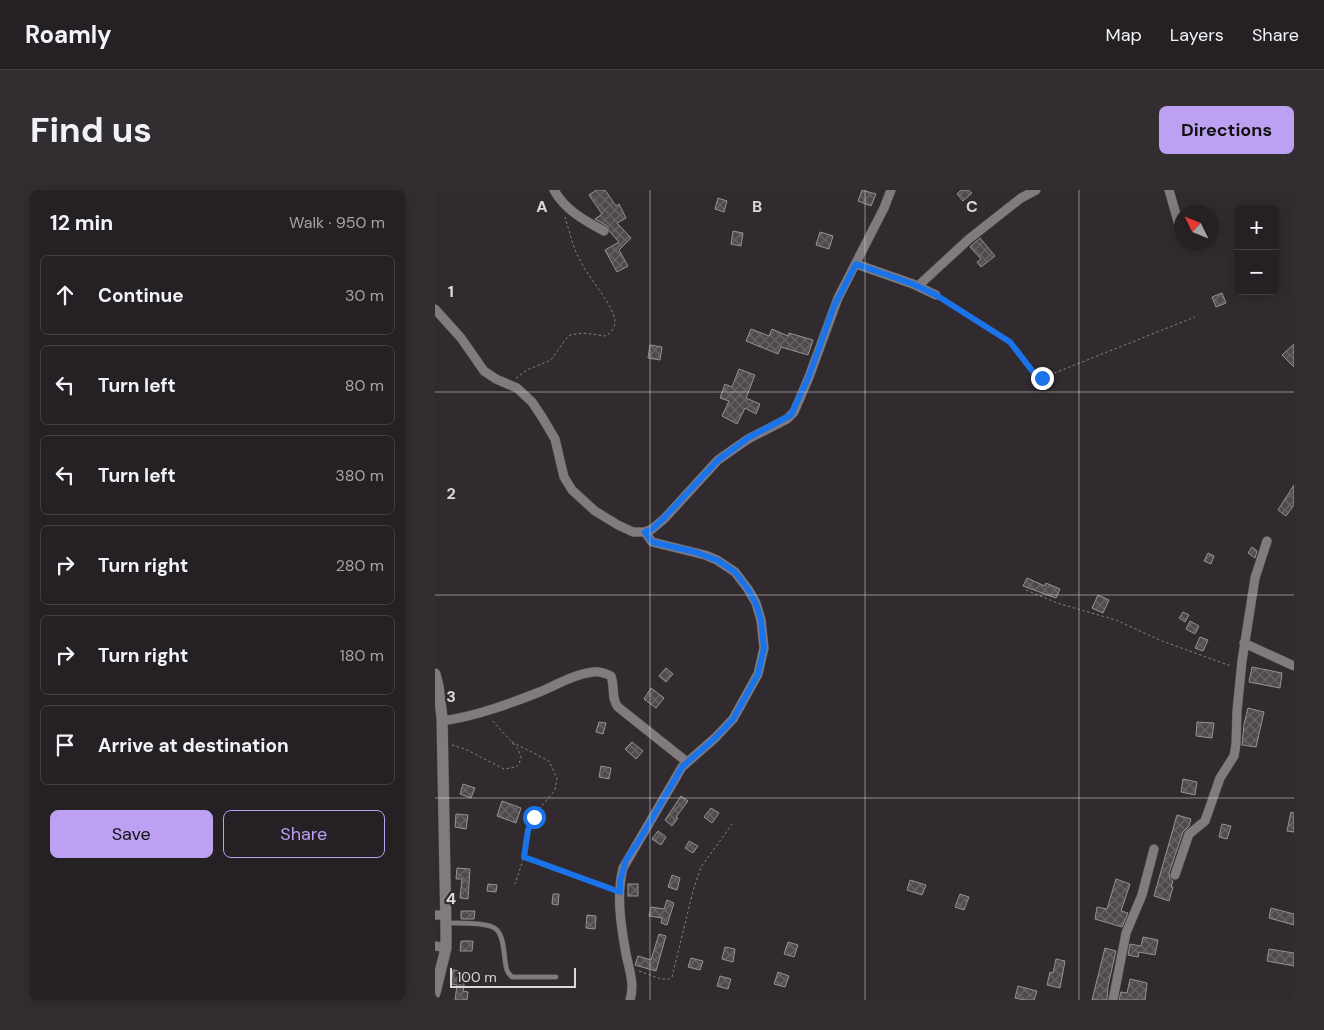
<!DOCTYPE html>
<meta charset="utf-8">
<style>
body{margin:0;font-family:"DM Sans",sans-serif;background:#312d30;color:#f1f3f6}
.controls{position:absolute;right:15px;top:15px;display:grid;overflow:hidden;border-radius:8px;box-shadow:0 2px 12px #0003}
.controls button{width:45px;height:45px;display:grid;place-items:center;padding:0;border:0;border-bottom:1px solid #423e41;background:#252023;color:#f1f3f6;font:25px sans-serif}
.compass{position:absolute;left:739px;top:15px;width:45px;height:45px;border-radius:50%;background:#252023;box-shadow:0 2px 12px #0003;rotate:313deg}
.scale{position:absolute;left:15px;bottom:12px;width:126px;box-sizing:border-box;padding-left:5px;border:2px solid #dbd7da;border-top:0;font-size:14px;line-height:18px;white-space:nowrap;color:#dbd7da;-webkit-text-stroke:4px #312b2f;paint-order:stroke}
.stop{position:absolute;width:15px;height:15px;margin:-11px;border:4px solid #1a73e8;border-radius:50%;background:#fff}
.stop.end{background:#1a73e8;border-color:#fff;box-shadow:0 1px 5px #0008}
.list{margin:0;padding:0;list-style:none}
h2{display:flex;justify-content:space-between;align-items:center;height:65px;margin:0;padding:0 20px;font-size:21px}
h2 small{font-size:16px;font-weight:400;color:#a3a3a6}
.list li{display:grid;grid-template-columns:32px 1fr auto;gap:15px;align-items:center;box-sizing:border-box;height:80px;margin:0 10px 10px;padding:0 10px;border:1px solid #423e41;border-radius:8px}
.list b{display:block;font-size:19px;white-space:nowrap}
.list em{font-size:16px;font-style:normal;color:#a3a3a6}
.actions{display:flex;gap:10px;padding:15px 20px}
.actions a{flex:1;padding:11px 0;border:1px solid #bca0f2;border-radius:8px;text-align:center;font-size:18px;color:#bca0f2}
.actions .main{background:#bca0f2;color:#111}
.icon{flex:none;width:28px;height:28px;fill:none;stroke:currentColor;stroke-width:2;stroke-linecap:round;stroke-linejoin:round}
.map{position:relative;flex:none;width:859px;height:810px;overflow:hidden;border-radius:8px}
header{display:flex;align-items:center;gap:30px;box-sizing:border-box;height:70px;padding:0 25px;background:#252023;border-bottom:1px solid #423e41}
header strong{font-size:24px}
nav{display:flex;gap:28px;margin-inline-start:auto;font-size:18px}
.intro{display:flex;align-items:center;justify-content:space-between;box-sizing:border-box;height:120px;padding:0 30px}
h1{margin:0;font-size:35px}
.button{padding:12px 22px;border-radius:8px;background:#bca0f2;color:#111;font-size:18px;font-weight:700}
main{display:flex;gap:30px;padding:0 30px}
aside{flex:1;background:#252023;border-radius:8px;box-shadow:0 2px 12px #0003}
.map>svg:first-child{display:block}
.building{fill:url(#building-cross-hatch);stroke:#989092}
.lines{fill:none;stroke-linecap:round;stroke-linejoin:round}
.lane-casing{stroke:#4b474a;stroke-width:5.5}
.street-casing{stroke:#4b474a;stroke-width:10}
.secondary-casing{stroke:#4b474a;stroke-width:12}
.path{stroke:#858083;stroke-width:1;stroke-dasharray:2.5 2.5;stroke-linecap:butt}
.lane{stroke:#817b7f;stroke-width:4.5}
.street{stroke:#817b7f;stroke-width:9}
.secondary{stroke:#817b7f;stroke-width:11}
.route{stroke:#1a73e8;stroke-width:6}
.grid{fill:none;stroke:#dbd7da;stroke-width:1;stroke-opacity:0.55}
.grid-label{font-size:16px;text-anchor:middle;font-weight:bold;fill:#dbd7da;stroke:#312b2f;stroke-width:4.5;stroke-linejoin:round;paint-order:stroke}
</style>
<header>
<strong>Roamly</strong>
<nav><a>Map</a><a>Layers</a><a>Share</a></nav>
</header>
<div class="intro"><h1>Find us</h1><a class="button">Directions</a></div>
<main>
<aside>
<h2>12 min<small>Walk · 950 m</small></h2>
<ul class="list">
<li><svg class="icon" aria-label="ahead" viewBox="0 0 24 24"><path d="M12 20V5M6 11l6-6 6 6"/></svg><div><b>Continue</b></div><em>30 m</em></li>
<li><svg class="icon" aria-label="left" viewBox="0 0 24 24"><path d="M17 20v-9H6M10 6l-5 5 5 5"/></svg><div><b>Turn left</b></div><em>80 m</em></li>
<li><svg class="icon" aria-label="left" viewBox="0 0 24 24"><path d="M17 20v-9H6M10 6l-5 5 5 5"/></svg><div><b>Turn left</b></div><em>380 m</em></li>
<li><svg class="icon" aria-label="right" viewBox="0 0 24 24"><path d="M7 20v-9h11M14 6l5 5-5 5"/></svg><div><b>Turn right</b></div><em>280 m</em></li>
<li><svg class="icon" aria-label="right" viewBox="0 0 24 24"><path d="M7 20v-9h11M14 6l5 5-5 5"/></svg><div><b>Turn right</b></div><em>180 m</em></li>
<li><svg class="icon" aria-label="arrive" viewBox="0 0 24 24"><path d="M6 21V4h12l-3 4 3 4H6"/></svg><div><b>Arrive at destination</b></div></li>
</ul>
<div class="actions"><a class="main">Save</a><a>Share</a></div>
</aside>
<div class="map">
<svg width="859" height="810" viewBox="0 0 859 810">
<defs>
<pattern id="building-cross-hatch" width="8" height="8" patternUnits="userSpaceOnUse" patternTransform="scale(1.25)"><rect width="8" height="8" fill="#514a4c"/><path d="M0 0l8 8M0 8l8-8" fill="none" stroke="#696365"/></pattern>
</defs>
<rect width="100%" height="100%" fill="#312b2f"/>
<g class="building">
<polygon points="161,0 170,0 181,16 184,14 191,28 182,33 196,48 184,60 193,76 182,82 170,60 184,52 175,42 172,36 160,29 167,24 154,5"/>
<polygon points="427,0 441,4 436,16 423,11"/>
<polygon points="526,0 533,0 537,3 528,11 522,4"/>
<polygon points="283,8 292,11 289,22 280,19"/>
<polygon points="298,41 308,43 306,56 296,54"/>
<polygon points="385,42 398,46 394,59 381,55"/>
<polygon points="545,48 560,66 546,77 542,72 546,69 535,57"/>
<polygon points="787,103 791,113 781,117 777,107"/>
<polygon points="316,139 334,146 337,139 353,146 354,143 378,150 373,165 346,157 343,164 311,151"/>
<polygon points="859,154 859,177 847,165"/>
<polygon points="215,155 227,157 225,170 213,168"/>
<polygon points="304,179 320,185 311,208 325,214 321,224 310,218 302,234 287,226 294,211 285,208 290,194 297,197"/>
<polygon points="859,295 859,315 851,326 843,320"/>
<polygon points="817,357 822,361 820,368 813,363"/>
<polygon points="773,363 779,366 776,374 769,371"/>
<polygon points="592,388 610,396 611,393 625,399 621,408 588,396"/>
<polygon points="663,405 674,410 668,423 657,418"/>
<polygon points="748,422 754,425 750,432 744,428"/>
<polygon points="755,431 764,436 760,444 751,439"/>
<polygon points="765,447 773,450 768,461 760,458"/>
<polygon points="817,477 847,483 845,498 814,492"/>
<polygon points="231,478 238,484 231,492 224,486"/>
<polygon points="216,498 229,508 221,518 209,509"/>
<polygon points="813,518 829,522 821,557 807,555 809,534"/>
<polygon points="164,532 171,533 168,544 161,542"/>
<polygon points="762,532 779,533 777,548 761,546"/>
<polygon points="197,552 208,561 201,569 190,559"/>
<polygon points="166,576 176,578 174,589 164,587"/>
<polygon points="748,589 762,592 760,605 746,602"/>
<polygon points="28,594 40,598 36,608 25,604"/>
<polygon points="246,606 253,611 241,627 243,628 237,636 230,630"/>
<polygon points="67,611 86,618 81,633 62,626"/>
<polygon points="276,618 284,623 277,633 269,627"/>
<polygon points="856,622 859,623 859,642 852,641"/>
<polygon points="21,624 33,625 31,639 20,637"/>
<polygon points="742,625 756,629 754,636 748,642 734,683 735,689 738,691 736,697 738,697 734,711 719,706"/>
<polygon points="787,634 796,636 792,649 784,647"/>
<polygon points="223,641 231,647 226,655 217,649"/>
<polygon points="254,651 263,656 258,663 250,658"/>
<polygon points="22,678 35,679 33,709 25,708 27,689 21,689"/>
<polygon points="237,685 245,688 242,700 233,697"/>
<polygon points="681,689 695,694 686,721 693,723 687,737 660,729 662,717 672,719"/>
<polygon points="475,690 491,695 487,705 472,700"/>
<polygon points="53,694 62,695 61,702 52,701"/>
<rect x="193" y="694" width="10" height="12"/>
<polygon points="118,704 124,704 123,715 117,714"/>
<polygon points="525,704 534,707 529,720 520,717"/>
<polygon points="232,710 239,713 232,735 226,733 227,728 214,726 216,717 229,719"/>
<polygon points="836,718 859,724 859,735 834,728"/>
<polygon points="26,721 40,721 39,729 26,729"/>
<polygon points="152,725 161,726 160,739 151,738"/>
<polygon points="224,744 231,746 221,781 200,775 203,766 216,770"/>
<polygon points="708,747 723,750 720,765 704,762 703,767 693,765 695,754 706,756"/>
<polygon points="26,751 38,751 37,761 25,761"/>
<polygon points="353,752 363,755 359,767 349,764"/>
<polygon points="290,757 300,759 298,772 287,769"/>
<polygon points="670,758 681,761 673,796 672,810 657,810"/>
<polygon points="834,759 859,763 859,776 832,771"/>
<polygon points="256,768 268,771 265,780 253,777"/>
<polygon points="621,769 630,771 625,798 612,795 615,782 618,783"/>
<polygon points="18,780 31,782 28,801 33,802 32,810 20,810 22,795 16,794"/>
<polygon points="343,782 354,786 350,797 339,794"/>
<polygon points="285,786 296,789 293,799 282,796"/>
<polygon points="695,789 712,793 710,810 684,810 686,802 692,803"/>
<polygon points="583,796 602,801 599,810 589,810 580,808"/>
</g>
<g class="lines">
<g class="lane-casing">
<path id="lane" d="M 12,733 C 23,733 56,732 62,740 C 68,746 69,761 70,770 C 71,777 71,782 77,787 L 121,787"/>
</g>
<g class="street-casing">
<g id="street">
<path d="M 119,0 C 130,20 149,30 169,41"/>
<polyline points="734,0 746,42"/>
<polyline points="421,74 478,94 501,105"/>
<polyline points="483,96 534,49 586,8 601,0"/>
<polyline points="0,119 26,148 49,181 61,189 82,198 97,212 107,227 120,249 129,287 137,300 160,321 183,335 198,342 210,342 217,339 229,329 283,270 313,249 352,229 359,222 374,187 403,108 449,18 456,0"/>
<polyline points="809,453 859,476"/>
<path d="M 7,531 C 42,526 74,514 107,501 C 123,494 140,484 158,482 C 165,481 170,483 176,486 C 180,497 176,509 183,517 L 252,572"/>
<polyline points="740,685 754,644 770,631 785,588 799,566 801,554 802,521 807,471 820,388 832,351"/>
<polyline points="0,725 11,725"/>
<polyline points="0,756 11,758"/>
<path d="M 195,810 C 200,794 194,779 191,764 C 186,736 181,706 188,678 L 247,577 L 280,548 L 298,529 L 323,484 L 329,458 L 326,430 L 321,413 L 313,399 L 300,382 L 282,370 L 270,365 L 217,352 L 210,342"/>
<polyline points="678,810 691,743 707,705 719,659"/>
</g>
</g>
<g class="secondary-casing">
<polyline id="secondary" points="0,484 3,496 7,527 11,739 11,758 0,803"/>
</g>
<g class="path">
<polyline points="509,110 575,152 599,183 607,188 760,127"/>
<path d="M 81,188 L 92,180 L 116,170 L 131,149 L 135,145 L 148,143 L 171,146 C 176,143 180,138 180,131 C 178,115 155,89 147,74 C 138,59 135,43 130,27"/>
<polyline points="591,400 622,413 681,430 727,451 796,476"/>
<polyline points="77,552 114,571 122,588 120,600 105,618 96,633 89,667 80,694"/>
<polyline points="17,555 30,559 69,579 81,577 84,574 86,567 83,559 56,529"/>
<polyline points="89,667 177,699"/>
<polyline points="204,781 226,789 234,789 237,787 258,701 266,677 298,633"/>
</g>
<use href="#lane" class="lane"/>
<use href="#street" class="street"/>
<use href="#secondary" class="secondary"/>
</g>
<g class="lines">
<polyline class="route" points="99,627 93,640 89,667 185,702 185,691 191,670 205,649 247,577 280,548 298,529 323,484 329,458 326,430 321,414 313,399 300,382 282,370 260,362 217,352 210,342 217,339 229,328 283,270 313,248 356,225 374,186 399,116 421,74 478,94 501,105 575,152 599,183 607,188"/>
</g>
<path class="grid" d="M 215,0 L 215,810M 430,0 L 430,810M 644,0 L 644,810M 0,202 L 859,202M 0,405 L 859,405M 0,608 L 859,608"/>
<g class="grid-label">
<text x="107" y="22">A</text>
<text x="322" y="22">B</text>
<text x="537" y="22">C</text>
<text x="16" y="107">1</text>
<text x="16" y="309">2</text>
<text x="16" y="512">3</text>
<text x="16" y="714">4</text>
</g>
</svg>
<div class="controls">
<button>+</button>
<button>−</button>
</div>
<svg class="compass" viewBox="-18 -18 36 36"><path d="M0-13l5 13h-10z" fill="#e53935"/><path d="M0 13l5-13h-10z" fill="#a3a3a6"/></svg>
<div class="scale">100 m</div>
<div class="stop" style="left:99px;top:627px"></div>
<div class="stop end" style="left:607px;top:188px"></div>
</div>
</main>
